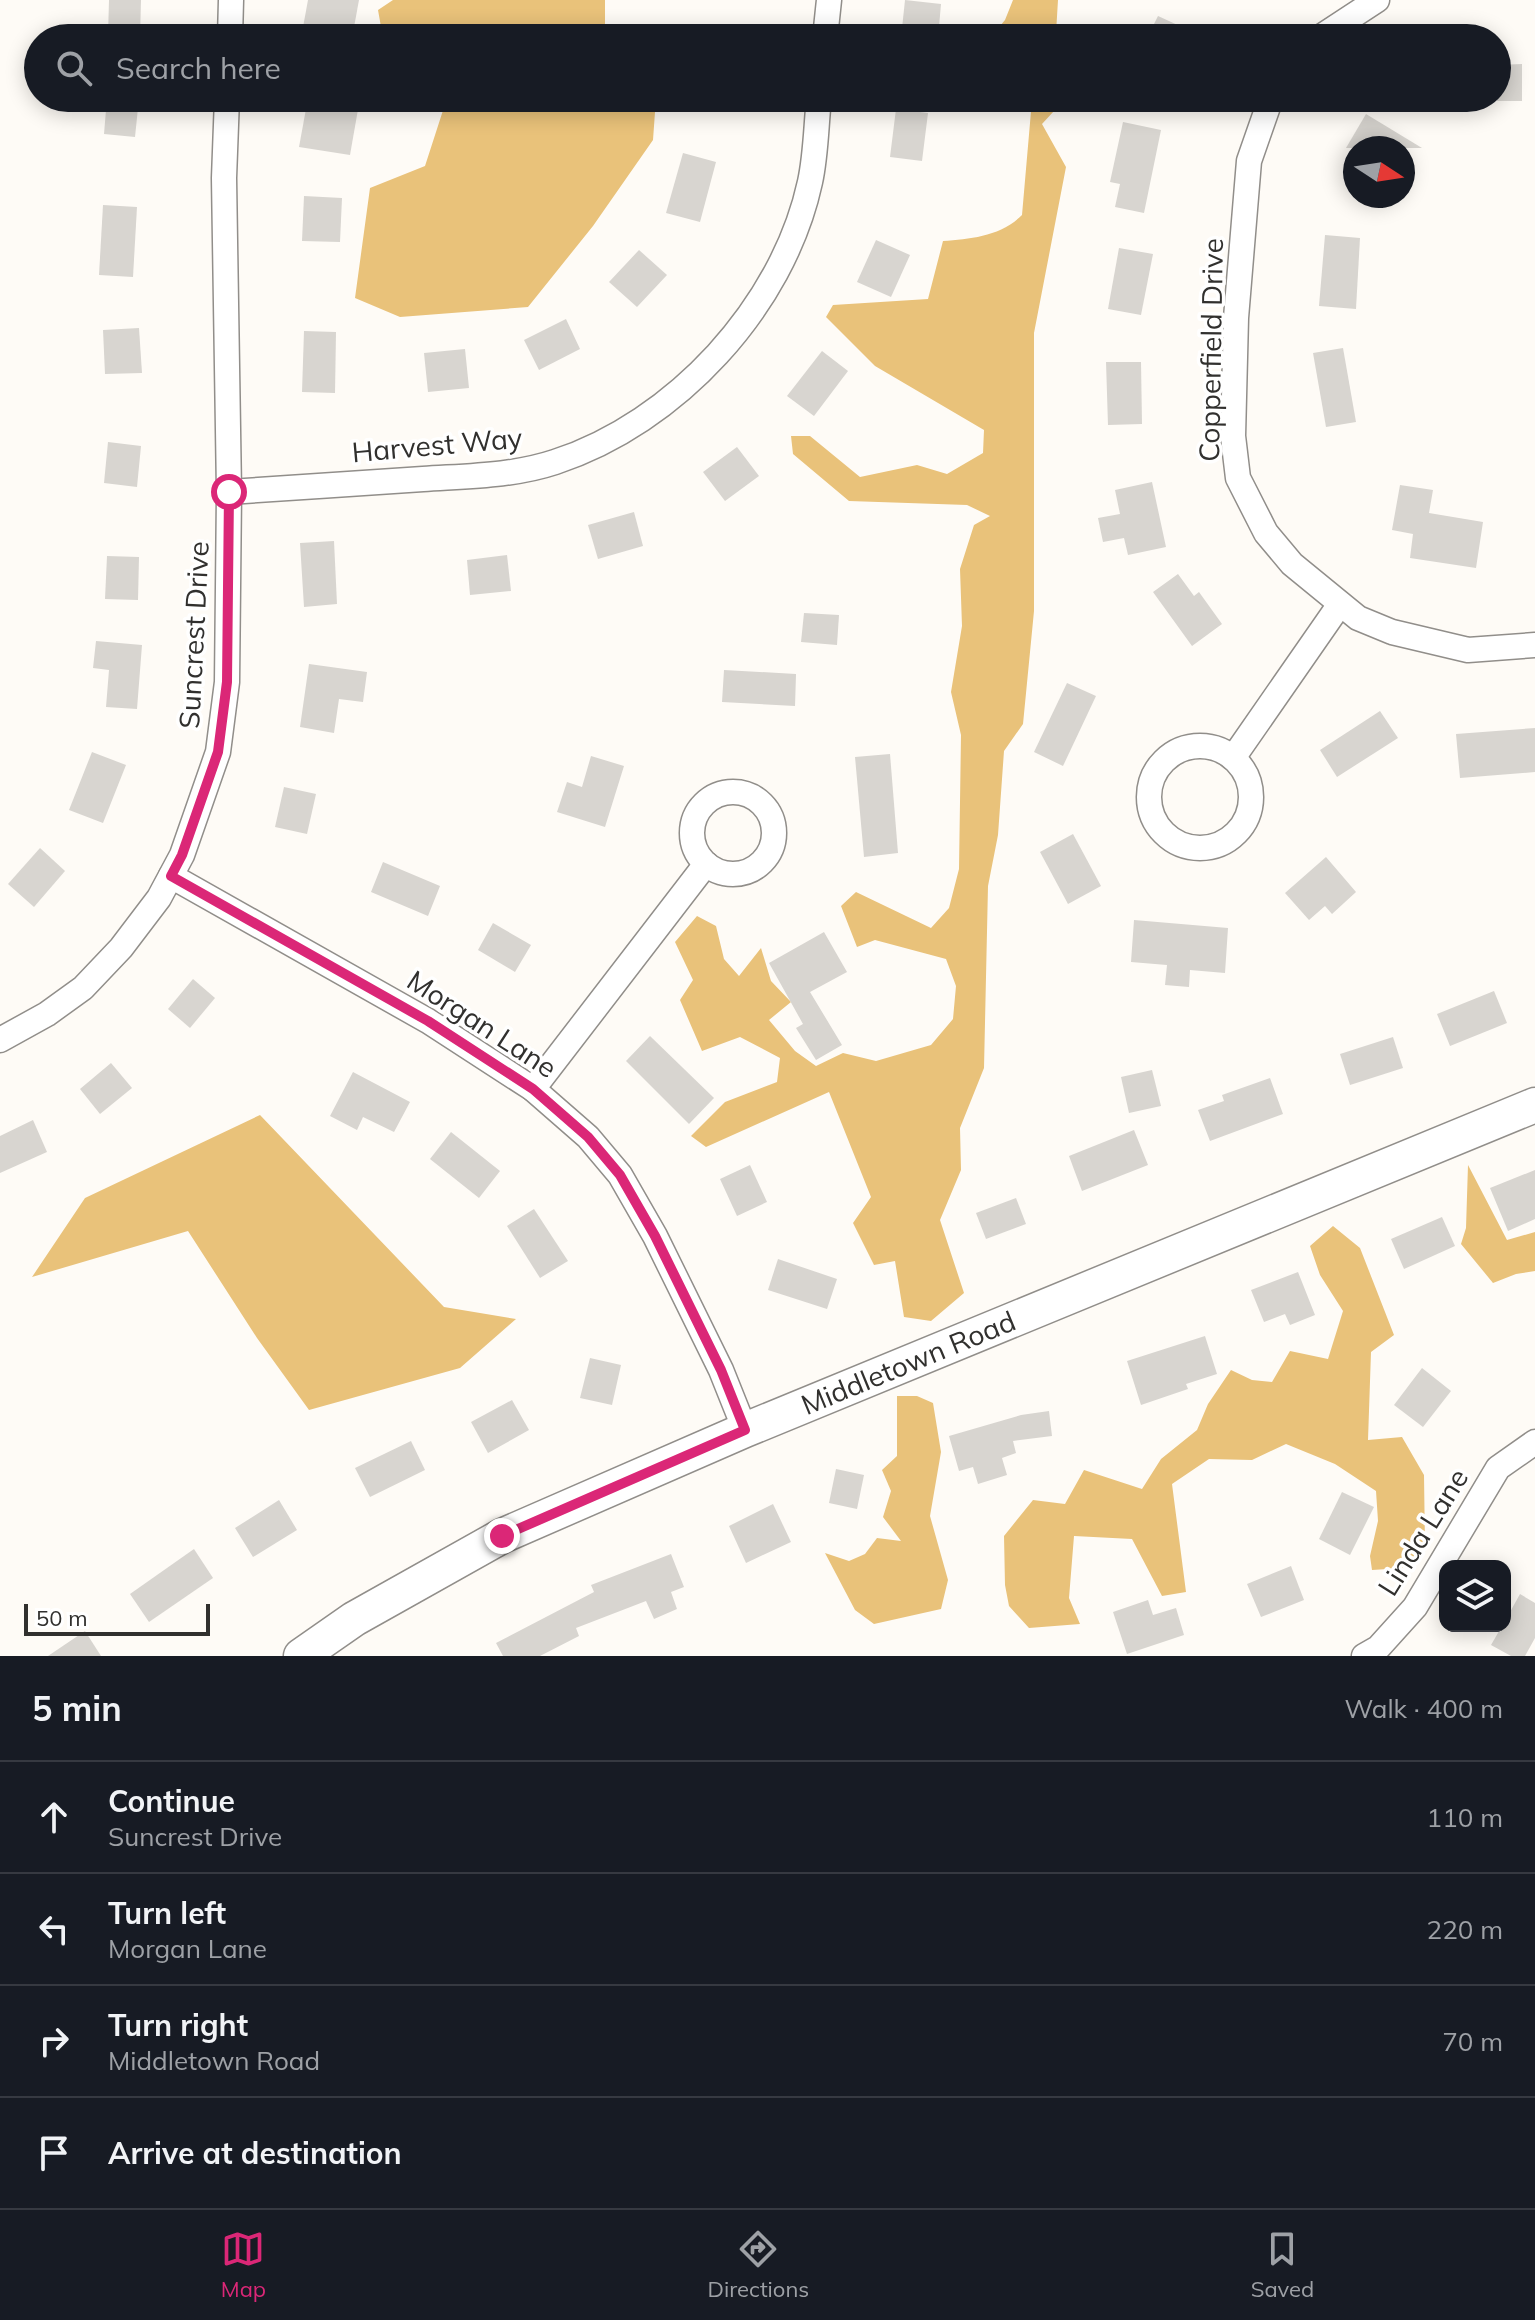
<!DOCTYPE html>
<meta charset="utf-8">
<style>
body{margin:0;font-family:Mulish,sans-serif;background:#20242c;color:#f1f3f6}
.controls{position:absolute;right:24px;bottom:24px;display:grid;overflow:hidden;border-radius:16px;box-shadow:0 4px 20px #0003}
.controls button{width:72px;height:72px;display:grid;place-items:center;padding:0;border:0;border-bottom:2px solid #363941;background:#171b24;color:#f1f3f6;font:40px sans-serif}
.compass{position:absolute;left:1343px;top:136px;width:72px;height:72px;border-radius:50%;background:#171b24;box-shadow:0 4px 20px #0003;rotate:102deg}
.scale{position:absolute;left:24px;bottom:20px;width:186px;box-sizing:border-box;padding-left:8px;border:4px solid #31302e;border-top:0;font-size:22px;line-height:28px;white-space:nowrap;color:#31302e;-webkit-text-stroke:6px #fff;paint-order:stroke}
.stop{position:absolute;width:24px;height:24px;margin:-18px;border:6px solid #db2777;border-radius:50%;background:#fff}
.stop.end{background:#db2777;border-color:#fff;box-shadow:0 2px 8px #0008}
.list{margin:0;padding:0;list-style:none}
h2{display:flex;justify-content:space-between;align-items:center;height:104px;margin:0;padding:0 32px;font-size:34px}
h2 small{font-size:26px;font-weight:400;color:#9ea1a6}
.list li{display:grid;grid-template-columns:52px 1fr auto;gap:24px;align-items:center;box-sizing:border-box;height:112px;padding:0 32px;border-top:2px solid #363941}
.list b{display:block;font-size:30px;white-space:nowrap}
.list p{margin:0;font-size:26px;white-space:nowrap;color:#9ea1a6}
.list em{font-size:26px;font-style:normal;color:#9ea1a6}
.icon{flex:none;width:44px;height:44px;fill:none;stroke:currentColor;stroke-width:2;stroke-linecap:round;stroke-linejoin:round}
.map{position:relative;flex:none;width:1535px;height:1656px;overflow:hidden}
.search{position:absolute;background:#171b24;box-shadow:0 4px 20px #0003;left:24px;right:24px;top:24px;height:88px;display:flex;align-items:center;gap:20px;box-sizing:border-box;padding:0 28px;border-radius:44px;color:#9ea1a6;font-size:30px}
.sheet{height:552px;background:#171b24}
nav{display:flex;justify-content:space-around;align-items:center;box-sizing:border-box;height:112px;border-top:2px solid #363941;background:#171b24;font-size:22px;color:#9ea1a6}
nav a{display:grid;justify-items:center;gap:4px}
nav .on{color:#db2777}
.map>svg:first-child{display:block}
.green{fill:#e9c27a}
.building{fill:#d8d5d0}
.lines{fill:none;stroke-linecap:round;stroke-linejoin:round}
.street-casing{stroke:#918e8a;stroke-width:27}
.secondary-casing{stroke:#918e8a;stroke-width:37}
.street{stroke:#fff;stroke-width:24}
.secondary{stroke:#fff;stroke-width:34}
.route{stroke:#db2777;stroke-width:10}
.labels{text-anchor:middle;stroke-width:7;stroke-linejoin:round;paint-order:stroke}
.street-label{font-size:28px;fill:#31302e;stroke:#fff}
</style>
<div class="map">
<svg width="1535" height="1656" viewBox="0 0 1535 1656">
<rect width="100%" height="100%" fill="#fefbf6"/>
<g class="green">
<polygon points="393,0 605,0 605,29 662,28 661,38 383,38 378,10"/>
<polygon points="1013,0 1058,0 1056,33 1107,27 1107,38 990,38 1005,20"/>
<polygon points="447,98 656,98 653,140 593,226 528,307 400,317 355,298 370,188 425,166"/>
<path d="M 1030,98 L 1066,98 L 1042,124 L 1066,167 L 1034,333 L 1034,611 L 1023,724 L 1004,751 L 998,835 L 988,886 L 984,1068 L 960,1128 L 961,1170 L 940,1220 L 964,1293 L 931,1321 L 904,1317 L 895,1261 L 874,1265 L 853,1223 L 871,1197 L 829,1092 L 706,1147 L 691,1136 L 725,1102 L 777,1082 L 780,1058 L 740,1037 L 702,1051 L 680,1000 L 693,980 L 675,942 L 697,916 L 716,926 L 724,959 L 739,976 L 761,948 L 771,981 L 791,1002 L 769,1020 L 795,1051 L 816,1066 L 843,1053 L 876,1061 L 931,1045 L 953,1019 L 956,986 L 946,959 L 875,940 L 857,947 L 841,906 L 856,892 L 931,928 L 949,908 L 959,869 L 961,735 L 951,692 L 962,626 L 960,569 L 974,525 L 990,516 L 967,505 L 849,501 L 793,454 L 791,436 L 810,436 L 860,477 L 917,465 L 947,474 L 983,453 L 984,430 L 875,366 L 826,317 L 833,305 L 928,299 L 943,241 C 971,239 1001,236 1022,215 L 1032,100 Z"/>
<polygon points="260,1115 444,1307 516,1319 460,1368 309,1410 257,1338 188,1231 32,1277 85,1198"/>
<polygon points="1468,1165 1507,1240 1535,1232 1535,1271 1516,1274 1493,1283 1461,1244 1466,1228"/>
<polygon points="1333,1226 1360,1248 1394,1335 1371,1352 1368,1440 1402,1437 1424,1475 1425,1546 1403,1568 1372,1570 1370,1556 1378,1521 1376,1491 1335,1464 1286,1444 1252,1460 1209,1459 1172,1484 1186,1592 1162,1596 1132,1539 1074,1536 1069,1598 1080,1624 1029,1628 1009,1606 1005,1585 1004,1536 1033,1500 1065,1504 1084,1470 1142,1489 1161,1459 1197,1430 1208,1404 1231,1370 1252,1380 1272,1382 1290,1351 1328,1359 1343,1311 1320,1275 1310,1246"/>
<polygon points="897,1396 917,1396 933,1403 941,1452 930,1516 948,1580 941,1609 874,1624 855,1610 825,1553 849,1561 865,1554 877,1538 901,1541 883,1517 891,1491 882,1470 897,1456"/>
</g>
<g class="building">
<polygon points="109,0 141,0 140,37 108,36"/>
<polygon points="308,0 359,0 352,38 301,38"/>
<polygon points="905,0 941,4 938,38 901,38"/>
<polygon points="1158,16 1206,38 1147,38"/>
<polygon points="1522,64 1522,101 1497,101 1497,65"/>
<polygon points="107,98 139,98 135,137 104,134"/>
<polygon points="308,98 360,98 350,155 299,147"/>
<polygon points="896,109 928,113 922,161 890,157"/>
<polygon points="1366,114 1422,148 1346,148"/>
<polygon points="1123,122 1161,130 1144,213 1115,207 1120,184 1110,182"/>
<polygon points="683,153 716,162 700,222 666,213"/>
<polygon points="304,196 342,198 340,242 302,241"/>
<polygon points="103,205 137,207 133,277 99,275"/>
<polygon points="1325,235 1360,238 1356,309 1319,306"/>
<polygon points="876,240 910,255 891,297 857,282"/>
<polygon points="1119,248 1153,254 1141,315 1108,309"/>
<polygon points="639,250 667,275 637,307 609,282"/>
<polygon points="566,319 580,349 539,370 524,340"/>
<polygon points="139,328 142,373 105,374 103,330"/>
<polygon points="304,331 336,332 335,393 302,392"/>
<polygon points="1343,348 1356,422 1326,427 1313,353"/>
<polygon points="465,349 469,388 428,392 424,353"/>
<polygon points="822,351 848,371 814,416 787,396"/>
<polygon points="1106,362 1141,362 1142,424 1108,425"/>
<polygon points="108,442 141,446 137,487 104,483"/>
<polygon points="737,447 759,476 725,501 703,472"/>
<polygon points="1152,482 1166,547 1128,555 1124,538 1103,542 1098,518 1120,514 1115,490"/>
<polygon points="1400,485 1433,490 1429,513 1483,522 1476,568 1410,558 1413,534 1392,530"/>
<polygon points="634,512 643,546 598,559 588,525"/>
<polygon points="334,541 337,604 304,607 300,543"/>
<polygon points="507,555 511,591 470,595 467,560"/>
<polygon points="107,556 139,557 138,600 105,599"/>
<polygon points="1178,574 1194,596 1199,592 1222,624 1192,646 1153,592"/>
<polygon points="804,613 839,615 837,645 801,642"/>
<polygon points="96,641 142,645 137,709 106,707 109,670 93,668"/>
<polygon points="309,664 367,672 363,702 339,699 334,733 300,727"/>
<polygon points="724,670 796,674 795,706 722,702"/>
<polygon points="1067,683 1096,696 1063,766 1034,752"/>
<polygon points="1380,711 1398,738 1337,777 1320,750"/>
<polygon points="1535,728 1535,772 1460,778 1456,734"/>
<polygon points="92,752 126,765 103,823 69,810"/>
<polygon points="890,754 898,853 864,857 855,757"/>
<polygon points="591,756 624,766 605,827 557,812 567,782 582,787"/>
<polygon points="284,787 316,794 307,834 275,827"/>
<polygon points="1073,834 1101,886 1068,904 1040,852"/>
<polygon points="40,848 65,871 34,907 8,884"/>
<polygon points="1326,857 1356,892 1332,914 1325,906 1309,920 1285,893"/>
<polygon points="383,862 440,886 428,916 371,892"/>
<polygon points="1134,920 1228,928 1225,973 1190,970 1189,987 1165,985 1167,965 1131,962"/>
<polygon points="493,923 531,945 515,972 478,950"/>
<polygon points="824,932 847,972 810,992 842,1045 816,1060 796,1028 803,1024 769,963"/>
<polygon points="193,979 215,998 190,1028 168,1009"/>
<polygon points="1494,991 1507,1023 1450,1046 1437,1014"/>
<polygon points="650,1036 714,1098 689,1124 626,1061"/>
<polygon points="1393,1037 1403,1068 1350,1085 1340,1054"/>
<polygon points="111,1063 132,1088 100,1114 80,1089"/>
<polygon points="1152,1070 1161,1106 1129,1113 1121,1077"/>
<polygon points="353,1072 410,1102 394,1132 363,1117 357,1130 330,1116"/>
<polygon points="1270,1078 1283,1114 1210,1141 1198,1110 1224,1101 1222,1095"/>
<polygon points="33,1120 47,1152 0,1173 0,1136"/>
<polygon points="1134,1130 1148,1165 1082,1191 1069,1156"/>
<polygon points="451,1132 500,1171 479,1198 430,1159"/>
<polygon points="750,1165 767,1202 737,1216 720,1179"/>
<polygon points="1535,1170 1535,1219 1508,1231 1490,1188"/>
<polygon points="1016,1198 1026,1224 986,1239 976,1213"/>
<polygon points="534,1209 568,1261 540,1278 507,1226"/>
<polygon points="1442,1217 1455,1246 1404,1269 1391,1239"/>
<polygon points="778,1259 837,1279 827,1309 768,1290"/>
<polygon points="1298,1272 1315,1315 1290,1325 1285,1314 1264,1322 1251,1290"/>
<polygon points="1205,1336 1217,1374 1186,1384 1188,1389 1141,1405 1127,1361"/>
<polygon points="590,1358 621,1365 612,1405 580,1398"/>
<polygon points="1422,1368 1451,1391 1423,1427 1394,1405"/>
<polygon points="512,1400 529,1430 488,1453 471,1422"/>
<polygon points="1049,1411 1052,1436 1013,1441 1016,1453 1002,1458 1007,1475 978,1484 973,1467 959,1471 949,1436 1021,1415"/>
<polygon points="411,1441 425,1470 370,1497 355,1468"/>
<polygon points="836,1469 864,1475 857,1509 829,1503"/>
<polygon points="1342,1492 1374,1507 1350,1555 1319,1539"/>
<polygon points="279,1500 297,1530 253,1557 235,1528"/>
<polygon points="773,1504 791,1542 746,1563 729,1526"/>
<polygon points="194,1549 213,1578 149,1622 130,1594"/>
<polygon points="671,1554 684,1587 671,1592 677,1609 654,1619 646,1601 576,1628 579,1636 540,1656 503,1656 496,1643 594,1592 591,1585"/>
<polygon points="1291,1566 1304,1600 1261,1617 1247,1584"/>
<polygon points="1520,1594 1535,1603 1535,1638 1525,1656 1511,1656 1491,1645 1502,1626 1505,1626 1505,1621"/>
<polygon points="1148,1600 1153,1615 1176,1608 1184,1635 1127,1654 1113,1612"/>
<polygon points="85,1631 101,1656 48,1656"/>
</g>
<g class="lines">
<g class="street-casing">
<g id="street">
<polyline points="230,38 231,0"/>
<polyline points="825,38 829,0"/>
<polyline points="1319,38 1377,0"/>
<polyline points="1271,98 1249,161 1236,318 1233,436 1238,478 1266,533 1292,564 1358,618 1392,632 1468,650 1535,645"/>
<path d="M 229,492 C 294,488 358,483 423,479 C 467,476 513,476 555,462 C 675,423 783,307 810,182 C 816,155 816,126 819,98"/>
<circle cx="1200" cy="797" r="51"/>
<polyline points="1233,758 1340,604"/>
<circle cx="733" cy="833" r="41"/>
<polyline points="171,876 428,1021 533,1089 588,1137 620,1175 655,1236 721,1370 745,1430"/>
<polyline points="0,1040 47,1014 83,988 121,948 159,898 182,855 218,752 227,682 229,492 224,178 227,98"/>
<polyline points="533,1089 706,864"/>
<polyline points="1364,1656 1378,1648 1415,1607 1498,1468 1535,1442"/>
</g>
</g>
<g class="secondary-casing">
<g id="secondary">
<path id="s1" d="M 301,1656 L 354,1619 L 502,1536 L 745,1430 L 1535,1105"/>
</g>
</g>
<use href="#street" class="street"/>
<use href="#secondary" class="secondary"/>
</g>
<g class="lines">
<polyline class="route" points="229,492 227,682 218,752 182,855 171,876 428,1021 533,1089 588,1137 620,1175 655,1236 721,1370 745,1430 502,1536"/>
</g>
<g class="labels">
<g class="street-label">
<text transform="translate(1211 350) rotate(-89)" y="10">Copperfield Drive</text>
<text transform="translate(437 445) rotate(-5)" y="10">Harvest Way</text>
<text transform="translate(194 635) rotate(-87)" y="10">Suncrest Drive</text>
<text transform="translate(482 1024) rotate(33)" y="10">Morgan Lane</text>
<text dy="10" stroke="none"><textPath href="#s1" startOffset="676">Middletown Road</textPath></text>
<text transform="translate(1423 1532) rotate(-58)" y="10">Linda Lane</text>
</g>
</g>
</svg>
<div class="controls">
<button><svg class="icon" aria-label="layers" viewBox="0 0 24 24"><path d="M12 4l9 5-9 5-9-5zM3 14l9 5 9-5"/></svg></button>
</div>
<svg class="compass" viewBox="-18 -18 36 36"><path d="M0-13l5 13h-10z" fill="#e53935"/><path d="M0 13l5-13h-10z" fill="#9ea1a6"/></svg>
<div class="scale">50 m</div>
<div class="stop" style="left:229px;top:492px"></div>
<div class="stop end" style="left:502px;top:1536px"></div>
<div class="search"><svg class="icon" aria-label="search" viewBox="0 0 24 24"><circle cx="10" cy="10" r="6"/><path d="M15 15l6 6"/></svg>Search here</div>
</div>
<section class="sheet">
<h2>5 min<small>Walk · 400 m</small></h2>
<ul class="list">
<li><svg class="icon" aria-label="ahead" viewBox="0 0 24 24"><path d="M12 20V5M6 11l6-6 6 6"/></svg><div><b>Continue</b><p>Suncrest Drive</p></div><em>110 m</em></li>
<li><svg class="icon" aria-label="left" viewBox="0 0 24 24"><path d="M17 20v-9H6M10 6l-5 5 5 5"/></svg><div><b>Turn left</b><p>Morgan Lane</p></div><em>220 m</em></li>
<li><svg class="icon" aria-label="right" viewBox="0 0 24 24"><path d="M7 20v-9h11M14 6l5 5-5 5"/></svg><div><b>Turn right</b><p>Middletown Road</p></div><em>70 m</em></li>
<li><svg class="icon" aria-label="arrive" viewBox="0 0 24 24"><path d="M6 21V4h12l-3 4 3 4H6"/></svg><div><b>Arrive at destination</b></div></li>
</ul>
</section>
<nav>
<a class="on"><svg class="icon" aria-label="map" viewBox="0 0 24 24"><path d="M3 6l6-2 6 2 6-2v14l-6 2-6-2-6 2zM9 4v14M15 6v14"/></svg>Map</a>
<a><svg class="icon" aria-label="directions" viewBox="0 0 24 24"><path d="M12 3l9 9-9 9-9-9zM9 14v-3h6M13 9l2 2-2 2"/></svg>Directions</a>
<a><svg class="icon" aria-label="saved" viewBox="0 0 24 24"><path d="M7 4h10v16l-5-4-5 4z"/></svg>Saved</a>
</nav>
